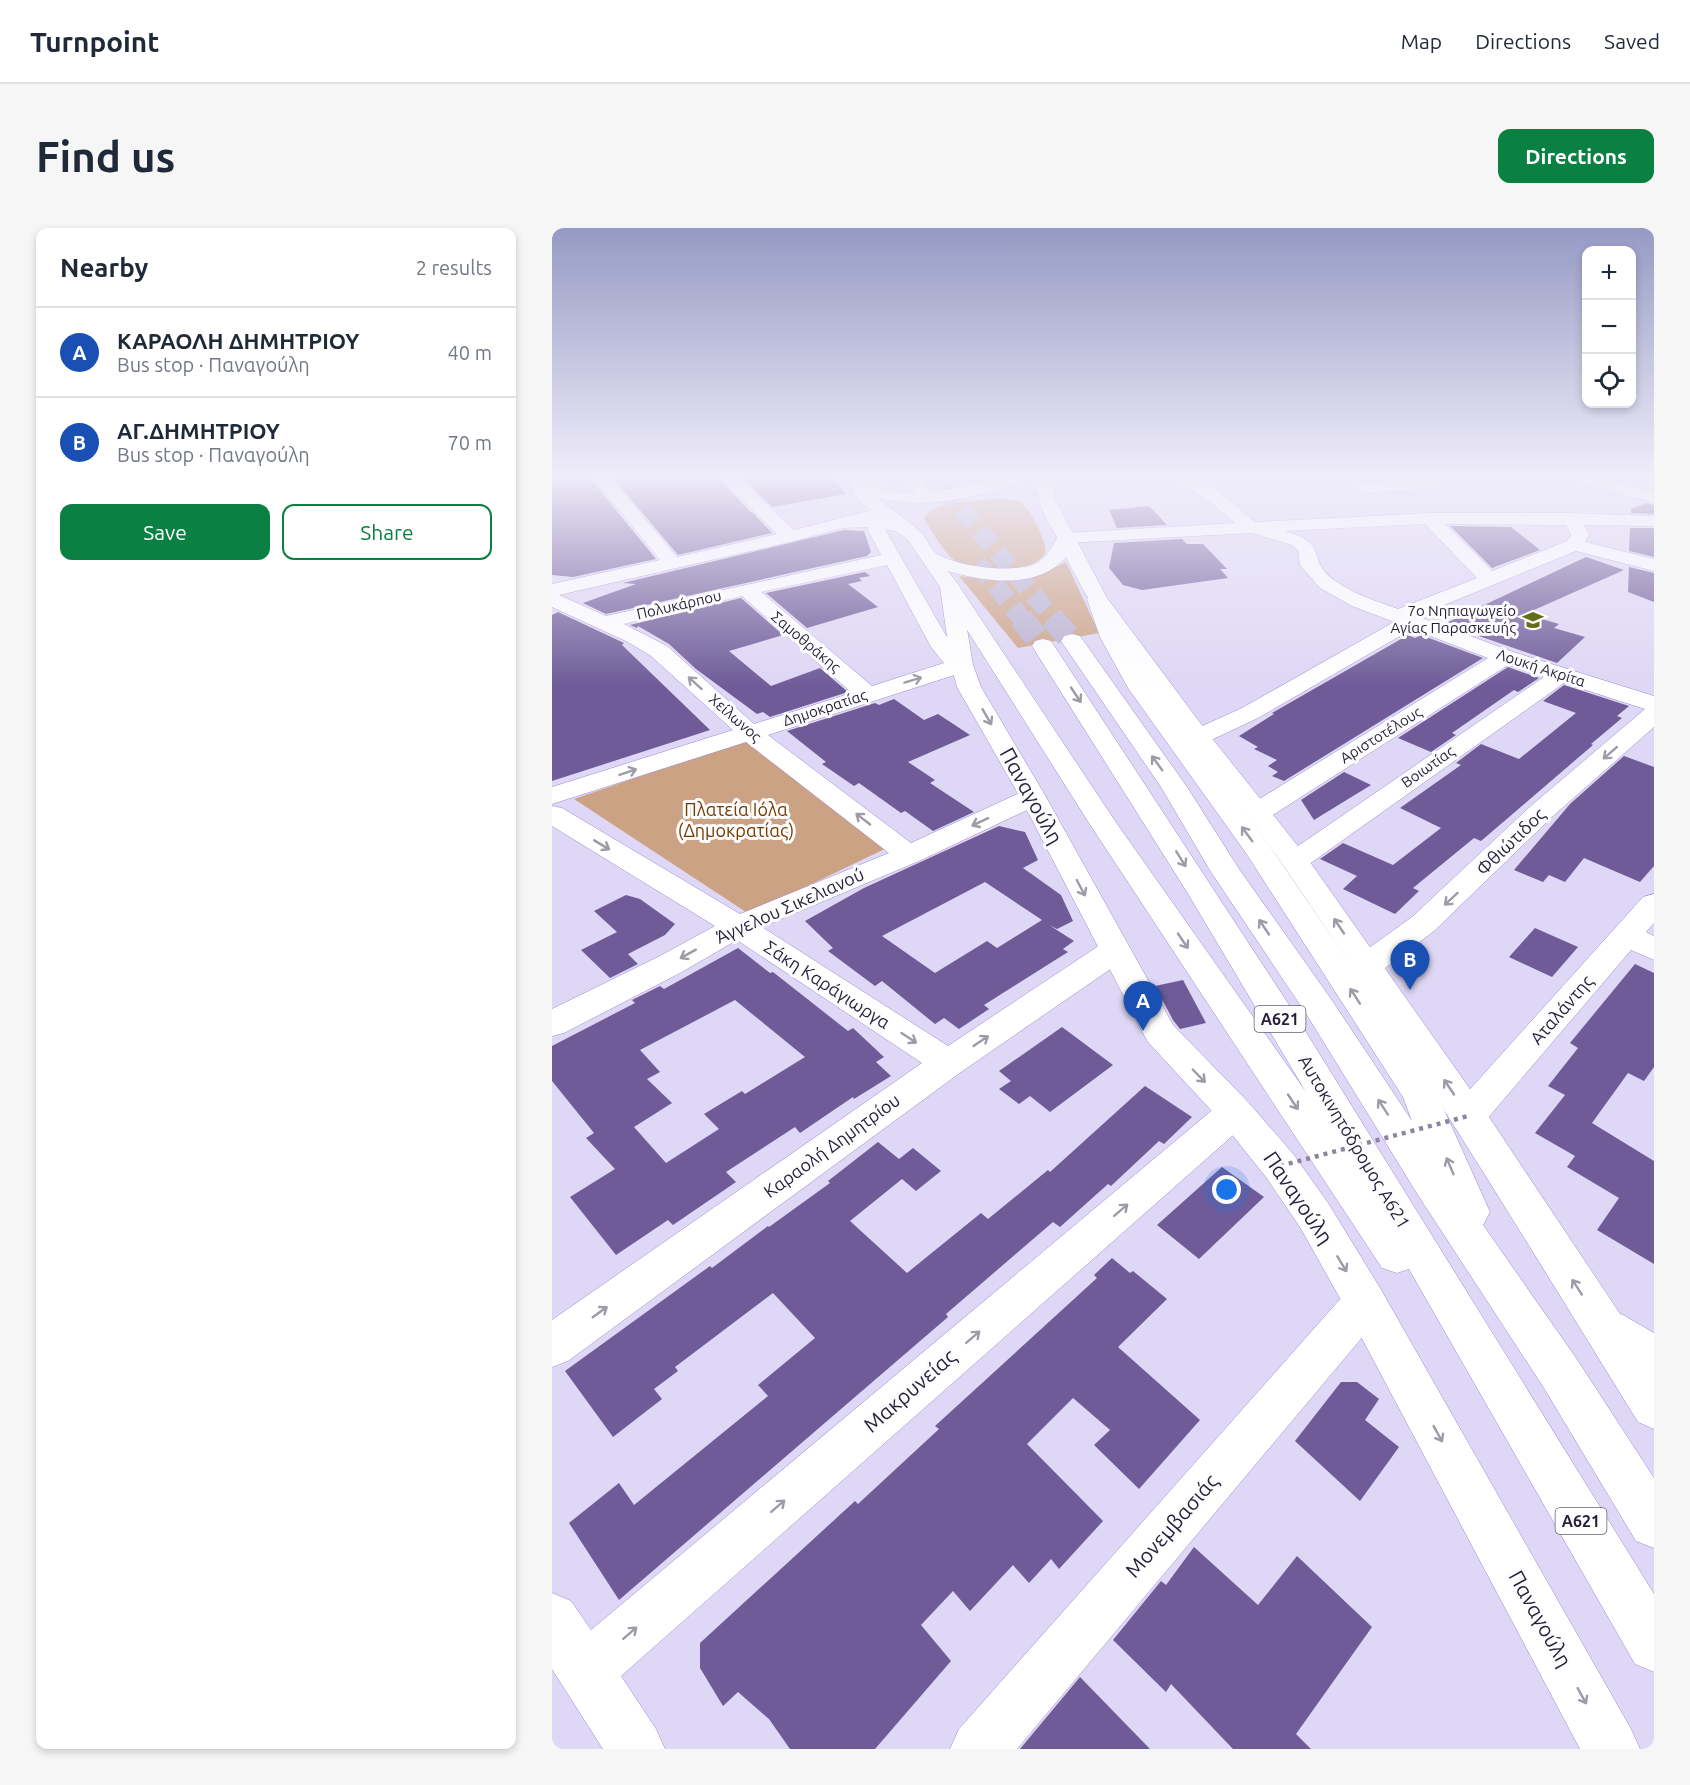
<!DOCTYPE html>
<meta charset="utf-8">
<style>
body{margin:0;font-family:Ubuntu,sans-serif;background:#f6f6f7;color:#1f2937}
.controls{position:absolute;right:18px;top:18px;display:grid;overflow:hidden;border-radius:12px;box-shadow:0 3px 9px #0003}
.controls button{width:54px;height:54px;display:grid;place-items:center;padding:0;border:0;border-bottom:2px solid #e0e1e3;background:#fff;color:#1f2937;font:30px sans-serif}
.you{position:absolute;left:675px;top:962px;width:21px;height:21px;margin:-15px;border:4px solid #fff;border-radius:50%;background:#1a73e8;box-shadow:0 0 0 9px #1a73e833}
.badge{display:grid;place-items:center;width:39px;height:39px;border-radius:50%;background:#0b8043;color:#fff;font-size:20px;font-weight:700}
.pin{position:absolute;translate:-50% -50px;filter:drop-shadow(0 2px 3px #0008)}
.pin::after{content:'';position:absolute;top:32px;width:21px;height:18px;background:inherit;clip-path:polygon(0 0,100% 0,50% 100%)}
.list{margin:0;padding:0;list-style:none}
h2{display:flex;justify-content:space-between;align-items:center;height:78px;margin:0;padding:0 24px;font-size:26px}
h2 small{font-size:20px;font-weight:400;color:#747a83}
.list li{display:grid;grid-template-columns:39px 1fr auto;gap:18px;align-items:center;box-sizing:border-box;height:90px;padding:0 24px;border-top:2px solid #e0e1e3}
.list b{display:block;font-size:22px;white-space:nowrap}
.list p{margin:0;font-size:20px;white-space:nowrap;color:#747a83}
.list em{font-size:20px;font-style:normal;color:#747a83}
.actions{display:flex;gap:12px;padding:18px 24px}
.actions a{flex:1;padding:14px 0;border:2px solid #0b8043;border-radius:12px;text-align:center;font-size:21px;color:#0b8043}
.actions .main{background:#0b8043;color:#fff}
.icon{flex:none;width:33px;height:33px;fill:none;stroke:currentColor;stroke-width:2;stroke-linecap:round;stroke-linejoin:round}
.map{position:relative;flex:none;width:1102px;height:1521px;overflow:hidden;border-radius:12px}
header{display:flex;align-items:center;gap:36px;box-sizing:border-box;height:84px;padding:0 30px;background:#fff;border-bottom:2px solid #e0e1e3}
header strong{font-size:28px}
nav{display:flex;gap:33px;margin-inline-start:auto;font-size:21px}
.intro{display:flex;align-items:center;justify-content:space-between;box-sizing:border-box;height:144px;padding:0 36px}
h1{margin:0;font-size:42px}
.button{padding:15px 27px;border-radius:12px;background:#0b8043;color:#fff;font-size:21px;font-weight:700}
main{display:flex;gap:36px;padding:0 36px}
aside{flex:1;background:#fff;border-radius:12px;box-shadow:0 3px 9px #0003}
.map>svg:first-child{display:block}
.green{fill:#cca285}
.building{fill:#6e5b98;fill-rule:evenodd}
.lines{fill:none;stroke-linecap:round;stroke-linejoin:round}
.highway-tunnel-far1{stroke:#b9b2d0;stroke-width:19;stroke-dasharray:19 9;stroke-linecap:butt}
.highway-tunnel{stroke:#b9b2d0;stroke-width:24;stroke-dasharray:24 12;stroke-linecap:butt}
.street-casing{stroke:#9e89d1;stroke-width:1}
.secondary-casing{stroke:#9e89d1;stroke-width:1}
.highway-casing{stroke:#9e89d1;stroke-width:1}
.street{fill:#fff;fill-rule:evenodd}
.secondary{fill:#fff;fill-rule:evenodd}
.highway{fill:#fff;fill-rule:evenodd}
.path-bridge{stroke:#8c84a1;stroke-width:4.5;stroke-dasharray:4 5;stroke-linecap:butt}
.oneway{stroke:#9e9aa6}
.labels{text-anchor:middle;stroke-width:6;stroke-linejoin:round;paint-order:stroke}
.far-street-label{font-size:15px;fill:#271e3a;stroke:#fdfdfd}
.far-poi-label{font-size:15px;fill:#271e3a;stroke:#fdfdfd;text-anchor:end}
.shield{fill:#fdfdfd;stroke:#676174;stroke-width:1.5}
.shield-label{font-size:16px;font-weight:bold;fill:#271e3a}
.park-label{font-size:18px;fill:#753c03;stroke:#fdfdfd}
.street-label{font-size:18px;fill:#271e3a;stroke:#fdfdfd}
.near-street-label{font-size:21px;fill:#271e3a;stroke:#fdfdfd}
</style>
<header>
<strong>Turnpoint</strong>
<nav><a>Map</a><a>Directions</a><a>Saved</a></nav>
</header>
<div class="intro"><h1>Find us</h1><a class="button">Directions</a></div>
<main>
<aside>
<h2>Nearby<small>2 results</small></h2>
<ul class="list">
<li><span class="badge" style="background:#1a4fb4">A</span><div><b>ΚΑΡΑΟΛΗ ΔΗΜΗΤΡΙΟΥ</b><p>Bus stop · Παναγούλη</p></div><em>40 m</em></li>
<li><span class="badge" style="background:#1a4fb4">B</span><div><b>ΑΓ.ΔΗΜΗΤΡΙΟΥ</b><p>Bus stop · Παναγούλη</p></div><em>70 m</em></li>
</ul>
<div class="actions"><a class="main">Save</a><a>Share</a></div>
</aside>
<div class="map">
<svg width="1102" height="1521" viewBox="0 0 1102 1521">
<rect width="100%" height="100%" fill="#ded7f5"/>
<g class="green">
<path d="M 440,271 C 450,271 463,270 471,276 C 478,281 497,318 493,325 C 482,347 419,344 402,332 C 390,322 381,304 372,291 C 382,272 421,274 440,271 Z"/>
<path d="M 514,334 L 547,405 L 466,420 L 407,348 C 443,354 481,351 514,334 Z"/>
<polygon points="194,512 339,618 197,686 22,571"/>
</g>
<g class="building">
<polygon points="0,246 32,246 38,254 41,254 104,331 21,349 0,347"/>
<polygon points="81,246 103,246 107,251 131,246 162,246 198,283 195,283 200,284 220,305 126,327 61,250"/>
<polygon points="186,246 279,246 294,266 220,279"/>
<polygon points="1094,275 1102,277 1102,286 1079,285 1079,281"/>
<polygon points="597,278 615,297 565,300 557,282"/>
<polygon points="898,298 959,299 988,322 940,340"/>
<polygon points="1078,300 1102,300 1102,329 1077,323"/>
<polygon points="292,302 312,303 319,324 315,328 54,386 31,375 84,356 71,355"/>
<polygon points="630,311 635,316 651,316 675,341 668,341 676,350 590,362 571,357 557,340 562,315"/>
<polygon points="1034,329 1072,342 973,386 1007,396 1002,400 1033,409 1005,435 892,396"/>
<polygon points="1077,339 1102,345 1102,374 1076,364"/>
<polygon points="313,344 318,348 307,350 310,353 296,356 326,379 255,400 214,365"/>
<polygon points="189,370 231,407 177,423 219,458 268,440 296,464 218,489 211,484 205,486 144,441 117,416 86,398 85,400 78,397"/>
<polygon points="6,384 72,415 70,417 158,502 0,553 0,387"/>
<polygon points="856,407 863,410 869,407 931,430 732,553 720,548 726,544 716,538 725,532 702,521 706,519 687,508 722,486 720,485"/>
<polygon points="956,439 987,450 966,464 962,462 900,505 904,507 879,524 846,510"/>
<polygon points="1012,457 1077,478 1065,488 1070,490 1039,516 1041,517 929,613 922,610 861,660 867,663 843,686 791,661 805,648 768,631 791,615 841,637 889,600 848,580 909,537 904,535 929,516 967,531 1024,485 991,473"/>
<polygon points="342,471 372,492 386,486 418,507 356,534 383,552 378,555 422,584 381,603 353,583 349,585 307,555 302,558 270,536 274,534 235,503 323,475 327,477"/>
<polygon points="1072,528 1102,539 1102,638 1088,654 1032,630 1013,654 997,647 991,654 962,642 1018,576"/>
<polygon points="792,544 819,557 762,592 749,572"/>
<path d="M 447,598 L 473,604 L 486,632 L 471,640 L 509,667 L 521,693 L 505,701 L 497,697 L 522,713 L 511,721 L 516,724 L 432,777 L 437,781 L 407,801 L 392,790 L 383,796 L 330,753 L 323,758 L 276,723 L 281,720 L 253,693 L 312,660 ZM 433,654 L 490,692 L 445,720 L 435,713 L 383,745 L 330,708 Z"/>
<polygon points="74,667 88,671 123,696 113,707 76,726 86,736 58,750 29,722 65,704 42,683"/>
<polygon points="983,700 1026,719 1000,749 957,729"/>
<path d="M 186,720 L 218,745 L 221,744 L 296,803 L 301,800 L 332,829 L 324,834 L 339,848 L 302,871 L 301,869 L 248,905 L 243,899 L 174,944 L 184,954 L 121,997 L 116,992 L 64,1027 L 18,969 L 63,941 L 34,910 L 42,905 L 0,853 L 0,818 L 83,775 L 80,772 L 108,758 L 112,761 ZM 183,772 L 253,829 L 193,866 L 190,863 L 152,886 L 167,901 L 114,935 L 82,899 L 120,875 L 95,851 L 108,844 L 88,822 Z"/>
<polygon points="1083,736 1102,745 1102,839 1092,853 1076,845 1040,895 1102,933 1102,1036 1045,1002 1067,970 1015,939 1023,928 983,905 1013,867 996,858 1026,820 1018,815"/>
<polygon points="631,752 654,795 628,801 621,792 603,758"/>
<polygon points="510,799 561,837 498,884 478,868 467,876 447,861 459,853 447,843"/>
<polygon points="593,858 640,889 612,916 607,913 559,958 556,956 508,999 501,994 394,1086 396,1089 67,1372 17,1295 67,1255 82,1277 216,1168 206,1157 263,1110 221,1065 123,1139 126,1143 102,1161 110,1171 61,1209 13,1143 158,1038 160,1040 216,998 217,999 278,955 276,953 326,914 347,931 361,920 389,943 364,963 350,951 298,993 355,1045 429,985 436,991 496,942 498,944"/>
<polygon points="670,939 712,969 647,1031 605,997"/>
<polygon points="560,1030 578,1045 581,1043 615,1071 566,1119 648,1192 587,1261 542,1217 558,1202 521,1170 475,1216 551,1293 507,1341 499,1331 477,1355 461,1337 418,1383 401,1363 369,1397 399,1433 323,1521 238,1521 217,1491 186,1464 171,1478 148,1440 148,1415 303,1273 306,1276 387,1201 383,1198 545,1050 542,1047"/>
<polygon points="789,1154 805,1154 827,1171 813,1192 847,1219 808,1273 743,1213"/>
<polygon points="642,1319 706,1377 745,1328 820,1399 744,1506 759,1521 681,1521 619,1456 614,1464 561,1412 609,1353 614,1357"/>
<polygon points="528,1449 598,1521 468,1521"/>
</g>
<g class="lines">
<g class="highway-tunnel-far1">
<polyline points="391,260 502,391"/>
<polyline points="426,335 470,391"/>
</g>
<g class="highway-tunnel">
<polyline points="469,390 491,418"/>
<polyline points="500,390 520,413"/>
</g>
<g class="street-casing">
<g id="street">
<path d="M 38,246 L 55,246 L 125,329 L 225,306 L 164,246 L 182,246 L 242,302 L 331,279 L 337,280 L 340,284 L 337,288 L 238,314 L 7,367 L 54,388 L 329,327 L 315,300 L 318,296 L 330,296 L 400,418 L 421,437 L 418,442 L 216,507 L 359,615 L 472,563 L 481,561 L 490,563 L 494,569 L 490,575 L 367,633 L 210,699 L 396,818 L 551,715 L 562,712 L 573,715 L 578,723 L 573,731 L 409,844 L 16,1133 L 0,1139 L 0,1092 L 370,835 L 185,712 L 128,745 L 12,805 L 0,808 L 0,781 L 106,729 L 163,698 L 0,598 L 0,578 L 10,580 L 188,686 L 337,625 L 194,514 L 0,576 L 0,559 L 181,502 L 99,428 L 76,414 L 0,379 L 0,356 L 108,332 ZM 335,337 L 379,419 L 392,435 L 320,458 L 209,364 ZM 190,368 L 300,465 L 202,496 L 115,418 L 72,396 Z"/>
<polygon points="472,246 489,246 501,263 493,268 487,267"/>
<path d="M 614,246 L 690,246 L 682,251 L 649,254 L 666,263 L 703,294 L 878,285 L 1019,285 L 1102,288 L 1102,298 L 1032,297 L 1037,307 L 1033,314 L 1102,331 L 1102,343 L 1024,323 L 865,388 L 961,424 L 1102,468 L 1102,499 L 1000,589 L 882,703 L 825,746 L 814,749 L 803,746 L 798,738 L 803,730 L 860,689 L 980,577 L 1093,481 L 1012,455 L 753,639 L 743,642 L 733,639 L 729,633 L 733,627 L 992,449 L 956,437 L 716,590 L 706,592 L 696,590 L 692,584 L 696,578 L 936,430 L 860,401 L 706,490 L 655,514 L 646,516 L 637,514 L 634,509 L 637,504 L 690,480 L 842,394 L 800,378 L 768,360 L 748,337 L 746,322 L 740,317 L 700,305 L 514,315 L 508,314 L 505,310 L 508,306 L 514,305 L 683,295 L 654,271 ZM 873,296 L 925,350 L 846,381 C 824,373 801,366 782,352 C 753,331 779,316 733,303 ZM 893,296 L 1014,297 L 1019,307 L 1015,313 L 940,343 Z"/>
<polygon points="1009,246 1037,246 1102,265 1102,275 1011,249"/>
<polygon points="882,251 888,252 890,256 888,260 810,265 802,260 810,255"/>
<polygon points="1102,666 1102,695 1094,704 1102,708 1102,732 1079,722 929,898 916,903 903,898 897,888 903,878 1091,669"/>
<polygon points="683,870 696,874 702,884 696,894 69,1448 104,1501 113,1521 51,1521 0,1441 0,1365 19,1373 39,1402 670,874"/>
<polygon points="813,1054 828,1060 835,1074 828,1088 465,1521 398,1521 407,1501 798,1060"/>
<polygon points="1055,1081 1071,1087 1102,1105 1102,1150 1086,1144 1039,1115 1033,1101 1039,1087"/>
</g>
</g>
<g class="secondary-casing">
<path id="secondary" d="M 292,246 L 308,246 L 310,250 L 317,246 L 324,248 L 332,262 C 384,275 435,246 486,246 L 484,249 C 435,268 376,283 325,270 C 339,281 356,291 368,304 C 375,310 378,321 385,326 C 407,339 462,346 485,335 C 495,329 500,320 505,310 C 494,289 478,269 493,246 L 509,246 L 502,257 L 503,271 L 555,370 L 655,504 L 753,627 L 925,871 L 1102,1137 L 1102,1201 L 1086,1194 C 971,1008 857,820 733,640 C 661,536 570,443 514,329 C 486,362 433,354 396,343 L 408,359 L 421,437 L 429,459 L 494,569 L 621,797 L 696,874 L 742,927 L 776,975 L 828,1060 L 1079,1501 L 1088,1521 L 1028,1521 L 798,1088 L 748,999 L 714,949 L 670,894 L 596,814 L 591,805 L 468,569 L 405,459 L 399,437 L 388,359 L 356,312 L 344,303 L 318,299 L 286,300 L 283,296 L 286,292 L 318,289 L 329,290 L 306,272 Z"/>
</g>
<g class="highway-casing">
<g id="highway">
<polygon points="349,246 366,246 378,263 376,267 364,267"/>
<polygon points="398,353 405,355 563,593 754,864 635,664 480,418 483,413 491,411 499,413 739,780 1102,1366 1102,1444 1083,1436 857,1041 845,1045 830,1040 537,595 388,359 391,355"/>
<polygon points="545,365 552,367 555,371 570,409 599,458 717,617 880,855 938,984 931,997 1024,1130 1102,1250 1102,1320 1084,1313 992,1160 866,967 755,787 659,644 609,559 509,413 512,408 520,406 528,408 635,559 687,641 779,771 860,893 851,869 694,625 576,460 548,409 535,371 538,367"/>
</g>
</g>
<use href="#street" class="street"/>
<use href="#secondary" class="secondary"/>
<use href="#highway" class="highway"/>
<polyline class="path-bridge" points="728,938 916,888"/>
</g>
<defs><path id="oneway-shaft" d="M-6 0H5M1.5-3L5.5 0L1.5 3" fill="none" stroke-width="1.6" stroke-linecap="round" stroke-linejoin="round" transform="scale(1.5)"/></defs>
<g class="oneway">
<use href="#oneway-shaft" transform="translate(361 452) rotate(-17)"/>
<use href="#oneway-shaft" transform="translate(143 455) rotate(-138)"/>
<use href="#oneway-shaft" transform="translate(524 467) rotate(56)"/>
<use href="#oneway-shaft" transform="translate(435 489) rotate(60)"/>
<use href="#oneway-shaft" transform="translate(1058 525) rotate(139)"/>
<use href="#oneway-shaft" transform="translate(605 535) rotate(-126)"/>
<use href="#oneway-shaft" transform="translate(76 544) rotate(-18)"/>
<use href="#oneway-shaft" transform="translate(311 591) rotate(-142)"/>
<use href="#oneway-shaft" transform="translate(428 594) rotate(155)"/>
<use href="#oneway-shaft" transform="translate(695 606) rotate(-126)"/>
<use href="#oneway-shaft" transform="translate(50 617) rotate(31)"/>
<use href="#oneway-shaft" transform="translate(629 631) rotate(58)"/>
<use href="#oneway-shaft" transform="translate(529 660) rotate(62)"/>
<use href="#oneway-shaft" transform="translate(899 671) rotate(137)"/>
<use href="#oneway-shaft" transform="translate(787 698) rotate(-124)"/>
<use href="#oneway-shaft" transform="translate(712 699) rotate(-124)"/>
<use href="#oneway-shaft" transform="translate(631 713) rotate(56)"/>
<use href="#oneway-shaft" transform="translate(136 726) rotate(151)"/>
<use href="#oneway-shaft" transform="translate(803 768) rotate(-123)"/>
<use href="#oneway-shaft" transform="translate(357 810) rotate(33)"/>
<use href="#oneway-shaft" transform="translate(429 813) rotate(-34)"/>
<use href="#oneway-shaft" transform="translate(647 848) rotate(46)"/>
<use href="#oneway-shaft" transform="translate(897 859) rotate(-124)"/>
<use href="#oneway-shaft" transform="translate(741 874) rotate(56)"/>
<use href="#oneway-shaft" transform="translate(831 879) rotate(-123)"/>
<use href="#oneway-shaft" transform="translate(898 938) rotate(-113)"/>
<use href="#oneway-shaft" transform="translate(569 982) rotate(-41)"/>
<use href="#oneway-shaft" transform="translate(790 1036) rotate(59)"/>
<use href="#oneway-shaft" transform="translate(1025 1059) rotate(-123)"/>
<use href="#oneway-shaft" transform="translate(48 1084) rotate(-36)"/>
<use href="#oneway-shaft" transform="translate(421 1109) rotate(-41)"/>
<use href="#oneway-shaft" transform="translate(886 1206) rotate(61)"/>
<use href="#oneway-shaft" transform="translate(226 1278) rotate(-41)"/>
<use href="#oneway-shaft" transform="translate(78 1405) rotate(-41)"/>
<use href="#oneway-shaft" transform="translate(1030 1468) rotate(61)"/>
</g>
<linearGradient id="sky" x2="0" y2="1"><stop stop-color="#969ac4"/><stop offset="0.54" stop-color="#f0edfa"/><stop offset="1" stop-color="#f0edfa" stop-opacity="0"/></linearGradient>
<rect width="1102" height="459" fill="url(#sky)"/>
<defs>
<g id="school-bare" transform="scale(1.62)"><path d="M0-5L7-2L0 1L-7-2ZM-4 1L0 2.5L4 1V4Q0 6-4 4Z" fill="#636f18" stroke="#fdfdfd" stroke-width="2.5" paint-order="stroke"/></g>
</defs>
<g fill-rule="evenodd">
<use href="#school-bare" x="981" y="392"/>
</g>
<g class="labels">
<g class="far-street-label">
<text transform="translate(127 377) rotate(-13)" y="5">Πολυκάρπου</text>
<text transform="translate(254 414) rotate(40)" y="5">Σαμοθράκης</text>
<text transform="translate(989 440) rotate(18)" y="5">Λουκή Ακρίτα</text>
<text transform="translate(273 480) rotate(-18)" y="5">Δημοκρατίας</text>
<text transform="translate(183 490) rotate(41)" y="5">Χείλωνος</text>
<text transform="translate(829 507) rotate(-32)" y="5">Αριστοτέλους</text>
<text transform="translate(876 539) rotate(-35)" y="5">Βοιωτίας</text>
</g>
<g class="far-poi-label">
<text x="964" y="388">7ο Νηπιαγωγείο<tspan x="964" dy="17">Αγίας Παρασκευής</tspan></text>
</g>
<g class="shield">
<rect x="702.5" y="778" width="51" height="26" rx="4.5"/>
<rect x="1003.5" y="1280" width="51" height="26" rx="4.5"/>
</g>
<g class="shield-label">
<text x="728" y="797">Α621</text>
<text x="1029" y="1299">Α621</text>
</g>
<g class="park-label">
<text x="184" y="588">Πλατεία Ιόλα<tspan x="184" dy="21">(Δημοκρατίας)</tspan></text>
</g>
<g class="street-label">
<text transform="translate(959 614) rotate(-44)" y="6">Φθιώτιδος</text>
<text transform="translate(238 678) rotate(-24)" y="6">Άγγελου Σικελιανού</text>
<text transform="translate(275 757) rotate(33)" y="6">Σάκη Καράγιωργα</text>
<text transform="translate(1010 782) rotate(-49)" y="6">Αταλάντης</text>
<text transform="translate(802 914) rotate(59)" y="6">Αυτοκινητόδρομος Α621</text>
<text transform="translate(280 918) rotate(-36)" y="6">Καραολή Δημητρίου</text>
</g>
<g class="near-street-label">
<text transform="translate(479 568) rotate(61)" y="7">Παναγούλη</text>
<text transform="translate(746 970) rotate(56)" y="7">Παναγούλη</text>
<text transform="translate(358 1163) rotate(-41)" y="7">Μακρυνείας</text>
<text transform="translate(620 1298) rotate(-49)" y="7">Μονεμβασιάς</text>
<text transform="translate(988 1391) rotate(61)" y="7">Παναγούλη</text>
</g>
</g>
</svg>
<div class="controls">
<button>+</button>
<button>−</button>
<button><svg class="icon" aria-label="locate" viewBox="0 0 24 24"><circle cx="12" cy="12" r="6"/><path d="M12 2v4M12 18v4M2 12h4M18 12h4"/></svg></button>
</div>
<div class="you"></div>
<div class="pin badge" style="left:591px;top:803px;background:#1a4fb4">A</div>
<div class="pin badge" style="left:858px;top:762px;background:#1a4fb4">B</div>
</div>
</main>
